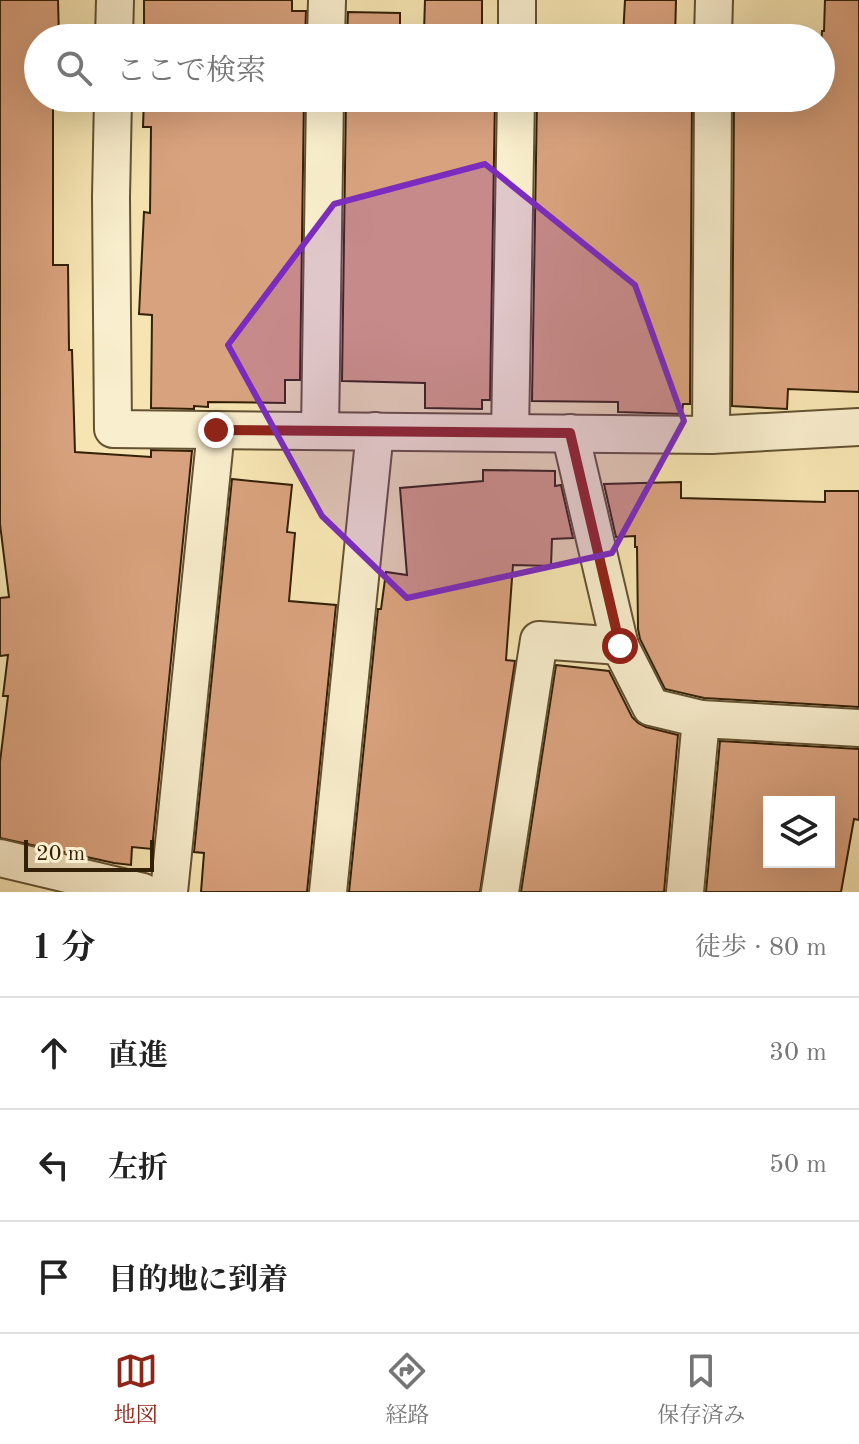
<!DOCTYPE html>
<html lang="ja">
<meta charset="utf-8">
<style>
body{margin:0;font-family:"Old Standard TT","Noto Serif JP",serif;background:#f2f2f2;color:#222}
.controls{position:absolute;right:24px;bottom:24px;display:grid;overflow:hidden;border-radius:0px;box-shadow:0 8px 32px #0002}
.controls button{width:72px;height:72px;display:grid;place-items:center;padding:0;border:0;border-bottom:2px solid #e0e0e0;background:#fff;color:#222;font:40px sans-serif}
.scale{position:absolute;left:24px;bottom:20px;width:130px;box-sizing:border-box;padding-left:8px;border:4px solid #332107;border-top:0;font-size:22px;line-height:28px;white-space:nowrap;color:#332107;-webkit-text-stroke:6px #f9eecd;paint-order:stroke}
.stop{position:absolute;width:24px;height:24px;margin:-18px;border:6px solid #8f2418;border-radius:50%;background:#fff}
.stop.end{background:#8f2418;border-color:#fff;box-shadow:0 2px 8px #0008}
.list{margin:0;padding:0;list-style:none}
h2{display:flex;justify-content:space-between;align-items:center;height:104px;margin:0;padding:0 32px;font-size:34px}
h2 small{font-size:26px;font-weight:400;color:#767676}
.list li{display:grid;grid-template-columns:52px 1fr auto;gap:24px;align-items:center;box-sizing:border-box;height:112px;padding:0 32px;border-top:2px solid #e0e0e0}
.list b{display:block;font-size:30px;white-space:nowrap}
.list em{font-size:26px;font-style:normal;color:#767676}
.icon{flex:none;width:44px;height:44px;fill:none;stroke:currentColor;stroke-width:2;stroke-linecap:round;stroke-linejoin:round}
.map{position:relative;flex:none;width:859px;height:892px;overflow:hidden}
.search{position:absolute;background:#fff;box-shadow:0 8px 32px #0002;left:24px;right:24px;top:24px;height:88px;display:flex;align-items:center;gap:20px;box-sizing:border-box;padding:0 28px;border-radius:44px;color:#767676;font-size:30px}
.sheet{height:440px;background:#fff}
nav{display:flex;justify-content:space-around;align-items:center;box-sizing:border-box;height:112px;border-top:2px solid #e0e0e0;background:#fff;font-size:22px;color:#767676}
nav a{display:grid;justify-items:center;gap:4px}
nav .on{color:#8f2418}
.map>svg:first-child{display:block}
.building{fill:#d9a27e;stroke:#332107;stroke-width:2;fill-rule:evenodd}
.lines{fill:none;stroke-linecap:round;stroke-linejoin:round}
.street-casing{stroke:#645232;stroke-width:40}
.street{stroke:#f9eecd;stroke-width:36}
.route{stroke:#8f2418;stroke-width:10}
.marked{fill:#7b2cbf;fill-opacity:0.2;stroke:#7b2cbf;stroke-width:6;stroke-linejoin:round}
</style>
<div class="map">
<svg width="859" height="892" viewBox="0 0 859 892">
<rect width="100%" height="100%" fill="#f6e5b2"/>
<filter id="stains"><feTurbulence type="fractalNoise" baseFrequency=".0025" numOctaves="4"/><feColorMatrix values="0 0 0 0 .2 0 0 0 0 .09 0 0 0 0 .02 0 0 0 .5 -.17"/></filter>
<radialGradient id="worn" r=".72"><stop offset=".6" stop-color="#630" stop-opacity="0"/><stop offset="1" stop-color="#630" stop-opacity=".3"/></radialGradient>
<g class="building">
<polygon points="0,0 58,0 59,38 38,38 38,98 53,98 53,265 68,265 69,350 72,350 75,452 151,457 151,450 192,451 152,849 132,847 131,865 114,863 0,838 0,762 8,696 3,696 8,655 0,656 0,598 9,597 0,524"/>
<polygon points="144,0 292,0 292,11 306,11 305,38 144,38"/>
<polygon points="425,0 482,0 482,34 424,32"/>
<polygon points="625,0 676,0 675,38 623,37"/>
<polygon points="825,0 859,0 859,392 788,389 787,409 732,406 734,98 821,98 821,48 822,31 824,31"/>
<polygon points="348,12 400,13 400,38 347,38"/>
<polygon points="144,98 304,98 300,380 285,380 285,403 208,402 208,407 194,406 194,409 151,408 152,315 139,314 144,212 150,213 151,127 143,127"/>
<polygon points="346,98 495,98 490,400 482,400 482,409 425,408 425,383 342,381"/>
<polygon points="537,98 692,98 690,404 683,404 682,414 618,412 618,402 532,401"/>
<polygon points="483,470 555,471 555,486 561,485 573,538 552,539 551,566 513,565 506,660 515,661 480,892 349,892 378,609 381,609 386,572 407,575 400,488 483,481"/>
<polygon points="232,479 292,485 287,532 295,533 289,601 336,605 307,892 201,892 204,853 194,852"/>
<polygon points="681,482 681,498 825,502 825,491 859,491 859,707 704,698 665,689 640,639 638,629 637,547 635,547 635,536 616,537 604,484"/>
<polygon points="556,665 609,671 632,717 638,723 646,727 678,735 664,892 521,892"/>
<path d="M 720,741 L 859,749 L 859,820 L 854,819 L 841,892 L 706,892 ZM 769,802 L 829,802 L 829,862 L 769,862 Z"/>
</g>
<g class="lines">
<g class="street-casing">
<g id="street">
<polyline points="114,38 115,0"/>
<polyline points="326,38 327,0"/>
<polyline points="517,38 517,0"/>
<polyline points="713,38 714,0"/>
<polyline points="113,98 111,197 113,429 711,435 859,427"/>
<polyline points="320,431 325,98"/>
<polyline points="510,433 516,98"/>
<polyline points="570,433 620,646 651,707 701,719 859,728"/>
<polyline points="711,435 713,98"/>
<polyline points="0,858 143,892"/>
<polyline points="169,892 216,430"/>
<polyline points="328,892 375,431"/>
<polyline points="500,892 539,640 620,646"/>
<polyline points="685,892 701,719"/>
</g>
</g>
<use href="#street" class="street"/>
</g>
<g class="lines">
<polyline class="route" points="216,430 570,433 620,646"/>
</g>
<path class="marked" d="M 485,164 L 635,285 L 684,421 L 612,553 L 407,598 L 322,516 L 228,345 L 334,204 Z"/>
<rect width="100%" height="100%" filter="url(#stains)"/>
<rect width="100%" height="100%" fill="url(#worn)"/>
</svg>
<div class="controls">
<button><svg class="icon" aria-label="layers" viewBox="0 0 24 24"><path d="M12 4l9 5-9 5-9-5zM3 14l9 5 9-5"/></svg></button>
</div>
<div class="scale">20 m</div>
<div class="stop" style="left:620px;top:646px"></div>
<div class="stop end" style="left:216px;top:430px"></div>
<div class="search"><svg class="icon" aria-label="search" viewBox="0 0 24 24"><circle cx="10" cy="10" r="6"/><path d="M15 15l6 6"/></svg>ここで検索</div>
</div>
<section class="sheet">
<h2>1 分<small>徒歩 · 80 m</small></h2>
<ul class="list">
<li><svg class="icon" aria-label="ahead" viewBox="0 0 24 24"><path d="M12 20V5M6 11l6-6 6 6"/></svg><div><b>直進</b></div><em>30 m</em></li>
<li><svg class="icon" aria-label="left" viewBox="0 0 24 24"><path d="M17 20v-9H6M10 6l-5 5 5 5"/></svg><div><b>左折</b></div><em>50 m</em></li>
<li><svg class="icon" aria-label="arrive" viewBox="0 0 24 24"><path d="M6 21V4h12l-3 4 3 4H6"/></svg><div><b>目的地に到着</b></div></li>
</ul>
</section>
<nav>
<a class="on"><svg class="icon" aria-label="map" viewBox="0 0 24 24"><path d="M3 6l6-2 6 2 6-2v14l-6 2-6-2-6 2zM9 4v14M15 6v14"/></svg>地図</a>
<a><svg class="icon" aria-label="directions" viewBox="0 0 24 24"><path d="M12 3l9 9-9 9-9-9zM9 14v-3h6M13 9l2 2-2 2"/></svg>経路</a>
<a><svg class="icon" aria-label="saved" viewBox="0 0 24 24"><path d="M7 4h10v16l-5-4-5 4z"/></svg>保存済み</a>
</nav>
